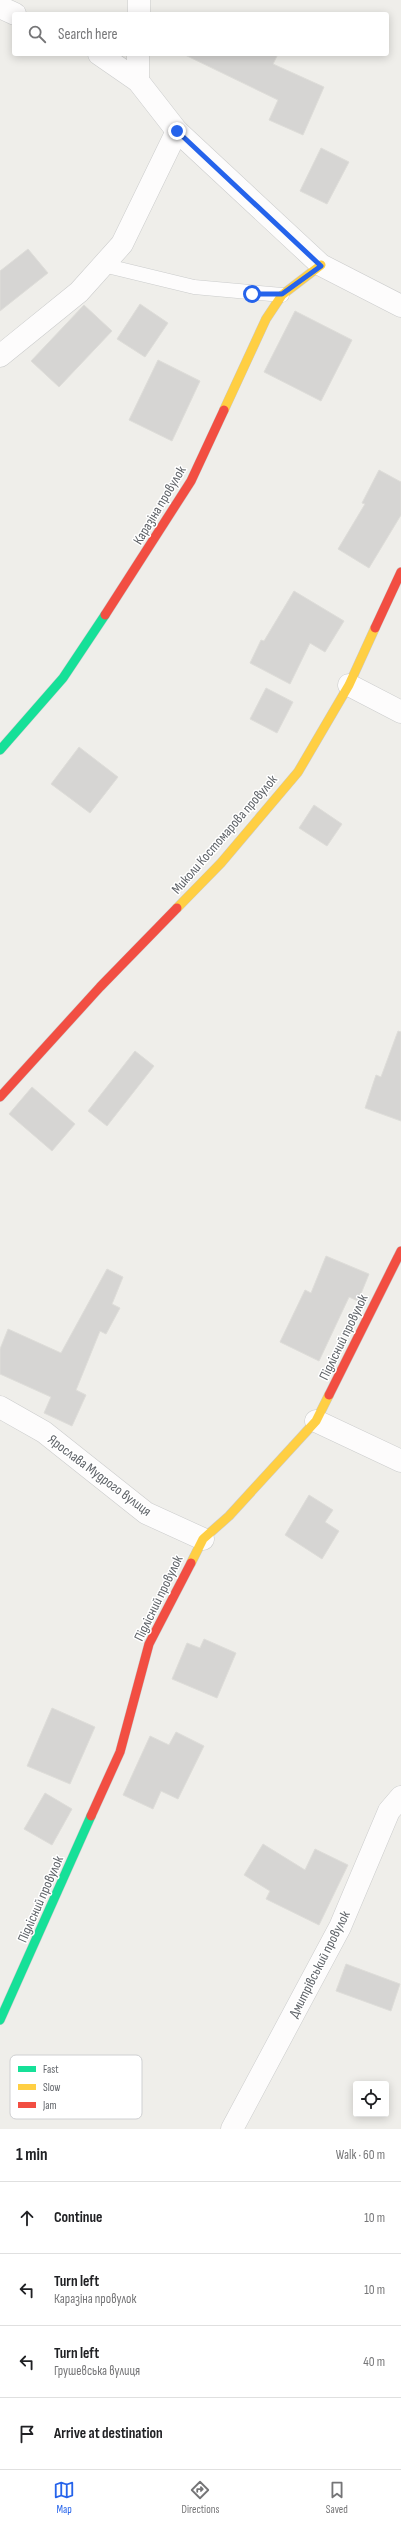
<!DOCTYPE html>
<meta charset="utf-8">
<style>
body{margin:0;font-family:"Sofia Sans Condensed",sans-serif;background:#f6f6f6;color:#202124}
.controls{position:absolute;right:12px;bottom:12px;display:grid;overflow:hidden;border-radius:4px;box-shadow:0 2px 10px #0003}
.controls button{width:36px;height:36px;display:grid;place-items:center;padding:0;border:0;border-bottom:1px solid #e0e0e0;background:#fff;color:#202124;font:20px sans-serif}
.stop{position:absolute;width:12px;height:12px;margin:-9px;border:3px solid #2563eb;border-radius:50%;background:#fff}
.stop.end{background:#2563eb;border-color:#fff;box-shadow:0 1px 4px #0008}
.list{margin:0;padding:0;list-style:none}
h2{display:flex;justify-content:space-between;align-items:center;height:52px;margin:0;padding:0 16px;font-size:17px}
h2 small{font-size:13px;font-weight:400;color:#757577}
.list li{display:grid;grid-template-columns:26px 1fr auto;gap:12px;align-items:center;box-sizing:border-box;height:72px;padding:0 16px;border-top:1px solid #e0e0e0}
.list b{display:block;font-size:15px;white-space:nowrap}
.list p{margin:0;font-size:13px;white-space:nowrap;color:#757577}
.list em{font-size:13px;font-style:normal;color:#757577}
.icon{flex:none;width:22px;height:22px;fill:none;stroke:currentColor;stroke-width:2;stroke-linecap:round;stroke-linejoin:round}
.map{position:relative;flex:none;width:401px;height:2129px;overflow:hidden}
.search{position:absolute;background:#fff;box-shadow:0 2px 10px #0003;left:12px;right:12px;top:12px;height:44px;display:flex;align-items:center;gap:10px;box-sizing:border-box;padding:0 14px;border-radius:4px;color:#757577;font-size:15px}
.sheet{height:340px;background:#fff}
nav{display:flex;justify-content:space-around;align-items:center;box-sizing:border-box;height:56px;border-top:1px solid #e0e0e0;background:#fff;font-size:11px;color:#757577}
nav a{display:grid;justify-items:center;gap:2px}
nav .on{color:#2563eb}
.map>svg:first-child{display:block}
.building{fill:#d6d5d3;stroke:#deddd9}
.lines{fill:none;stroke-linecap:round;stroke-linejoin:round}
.lane-casing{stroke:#cbcccc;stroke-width:15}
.street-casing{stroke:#cbcccc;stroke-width:23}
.fast-casing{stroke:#cacacb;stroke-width:10}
.slow-casing{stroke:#cacacb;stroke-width:10}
.jam-casing{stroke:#cacacb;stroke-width:10}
.lane{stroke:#fdfcfc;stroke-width:14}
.street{stroke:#fdfcfc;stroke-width:22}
.fast{stroke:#16e098;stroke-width:9}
.slow{stroke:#ffcf43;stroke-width:9}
.jam{stroke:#f24e42;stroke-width:9}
.route{stroke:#2563eb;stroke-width:5}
.labels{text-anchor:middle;stroke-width:3;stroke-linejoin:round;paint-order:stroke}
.street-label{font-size:14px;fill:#5f6368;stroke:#fff}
.key{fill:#fff;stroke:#cfd0d2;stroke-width:1}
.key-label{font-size:11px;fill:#5f6368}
</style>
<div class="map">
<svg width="401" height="2129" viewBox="0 0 401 2129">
<rect width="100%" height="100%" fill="#efeeea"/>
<g class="building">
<polygon points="183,54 278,54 273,64 324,87 303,135 269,120 278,100"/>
<polygon points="321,148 349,162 327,204 300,191"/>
<polygon points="28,249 48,273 0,311 0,271"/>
<polygon points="140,304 168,323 145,357 117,339"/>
<polygon points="84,305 112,331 59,387 31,361"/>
<polygon points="295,311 352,340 321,401 264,372"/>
<polygon points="158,360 200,381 172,441 129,420"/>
<polygon points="379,470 401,482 401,515 369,568 338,549 365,504 362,503"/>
<polygon points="294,591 344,621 325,652 310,643 290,684 250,663 261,640 264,641"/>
<polygon points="266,688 293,702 277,733 250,719"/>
<polygon points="79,747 118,777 90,813 51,784"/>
<polygon points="314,805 342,824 327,846 299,828"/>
<polygon points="398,1031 401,1032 401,1121 365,1108 376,1075 381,1077"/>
<polygon points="135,1051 154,1066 107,1126 88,1111"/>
<polygon points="32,1087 75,1124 52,1151 9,1114"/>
<polygon points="326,1256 369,1274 358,1301 349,1297 319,1361 280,1342 305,1290 311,1293"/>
<polygon points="107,1269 123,1277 112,1304 120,1308 106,1334 100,1331 76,1390 86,1395 72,1426 44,1413 51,1397 0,1374 0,1349 8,1329 61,1353"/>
<polygon points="309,1495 333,1510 325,1522 339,1531 322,1559 285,1535"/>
<polygon points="204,1639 236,1653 217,1698 172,1679 187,1643 200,1648"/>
<polygon points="52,1708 95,1727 70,1784 27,1766"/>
<polygon points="176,1732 204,1746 178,1799 161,1791 153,1809 123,1795 150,1736 169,1745"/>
<polygon points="45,1793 72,1809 52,1845 24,1829"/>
<polygon points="263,1844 305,1870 315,1849 348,1865 319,1925 266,1899 270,1891 244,1875"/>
<polygon points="346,1964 400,1984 391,2011 336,1991"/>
</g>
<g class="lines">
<g class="lane-casing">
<polyline id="lane" points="103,265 194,287 282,295"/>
</g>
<g class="street-casing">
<g id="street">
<polyline points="0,7 15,14"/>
<polyline points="139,14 139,0"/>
<polyline points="99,54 138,81 177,131 321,265 401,306"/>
<polyline points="138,81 138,54"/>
<polyline points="0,356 79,292 122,244 177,131"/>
<polyline points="349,685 401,712"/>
<polyline points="0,1407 44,1432 146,1513 203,1539"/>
<polyline points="316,1421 401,1461"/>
<polyline points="232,2129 340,1927 389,1811 401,1797"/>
</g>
</g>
<g class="fast-casing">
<g id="fast">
<polyline points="0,750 63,678 105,615"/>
<polyline points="0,2020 91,1816"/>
</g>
</g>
<g class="slow-casing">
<g id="slow">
<polyline points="224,410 266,319 282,295 321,265"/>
<polyline points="177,908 221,863 298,772 349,685 375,628"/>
<polyline points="191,1563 203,1539 229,1516 316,1421 329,1395"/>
</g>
</g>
<g class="jam-casing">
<g id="jam">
<polyline points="105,615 191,481 224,410"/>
<polyline points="375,628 401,572"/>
<polyline points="0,1097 100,987 177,908"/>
<polyline points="329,1395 401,1251"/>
<polyline points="91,1816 120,1752 149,1644 191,1563"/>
</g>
</g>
<use href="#lane" class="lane"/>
<use href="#street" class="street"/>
<use href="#fast" class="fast"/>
<use href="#slow" class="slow"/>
<use href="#jam" class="jam"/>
</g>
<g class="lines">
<polyline class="route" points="177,131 321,266 282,294 252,294"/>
</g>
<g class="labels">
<g class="street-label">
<text transform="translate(159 505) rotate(-59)" y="5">Каразіна провулок</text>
<text transform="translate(224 834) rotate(-49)" y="5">Миколи Костомарова провулок</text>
<text transform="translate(343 1337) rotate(-64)" y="5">Підлісний провулок</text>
<text transform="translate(100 1475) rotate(37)" y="5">Ярослава Мудрого вулиця</text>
<text transform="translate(158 1598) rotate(-64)" y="5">Підлісний провулок</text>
<text transform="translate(40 1899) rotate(-66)" y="5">Підлісний провулок</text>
<text transform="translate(319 1964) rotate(-63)" y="5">Дмитрівський провулок</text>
</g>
</g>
<rect x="10" y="2055" width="132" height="64" rx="6" class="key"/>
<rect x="18" y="2066" width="18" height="6" fill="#16e098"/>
<rect x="18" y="2084" width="18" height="6" fill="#ffcf43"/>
<rect x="18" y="2102" width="18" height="6" fill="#f24e42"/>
<g class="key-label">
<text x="43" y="2073">Fast</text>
<text x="43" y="2091">Slow</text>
<text x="43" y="2109">Jam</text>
</g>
</svg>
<div class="controls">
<button><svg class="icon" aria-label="locate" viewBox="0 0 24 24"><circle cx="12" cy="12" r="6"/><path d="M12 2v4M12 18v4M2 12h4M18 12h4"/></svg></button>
</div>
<div class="stop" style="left:252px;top:294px"></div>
<div class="stop end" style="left:177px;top:131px"></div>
<div class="search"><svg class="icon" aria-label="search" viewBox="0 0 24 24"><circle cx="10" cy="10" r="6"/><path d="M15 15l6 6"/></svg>Search here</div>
</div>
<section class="sheet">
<h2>1 min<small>Walk · 60 m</small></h2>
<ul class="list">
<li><svg class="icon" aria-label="ahead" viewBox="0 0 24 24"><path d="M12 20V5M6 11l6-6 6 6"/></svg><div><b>Continue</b></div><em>10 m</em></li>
<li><svg class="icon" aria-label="left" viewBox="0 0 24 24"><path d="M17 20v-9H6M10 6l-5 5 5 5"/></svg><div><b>Turn left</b><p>Каразіна провулок</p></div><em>10 m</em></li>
<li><svg class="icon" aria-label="left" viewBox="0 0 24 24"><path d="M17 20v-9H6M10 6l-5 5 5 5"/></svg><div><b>Turn left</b><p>Грушевська вулиця</p></div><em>40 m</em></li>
<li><svg class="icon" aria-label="arrive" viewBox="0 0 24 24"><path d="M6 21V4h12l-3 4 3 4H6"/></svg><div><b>Arrive at destination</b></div></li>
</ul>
</section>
<nav>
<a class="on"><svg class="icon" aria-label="map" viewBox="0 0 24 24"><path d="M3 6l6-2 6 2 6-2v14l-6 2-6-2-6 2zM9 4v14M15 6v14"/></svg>Map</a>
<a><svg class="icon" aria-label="directions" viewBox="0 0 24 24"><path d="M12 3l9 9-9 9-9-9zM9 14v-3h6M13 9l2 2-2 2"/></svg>Directions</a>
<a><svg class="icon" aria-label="saved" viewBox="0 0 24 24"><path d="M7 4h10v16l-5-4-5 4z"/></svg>Saved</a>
</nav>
